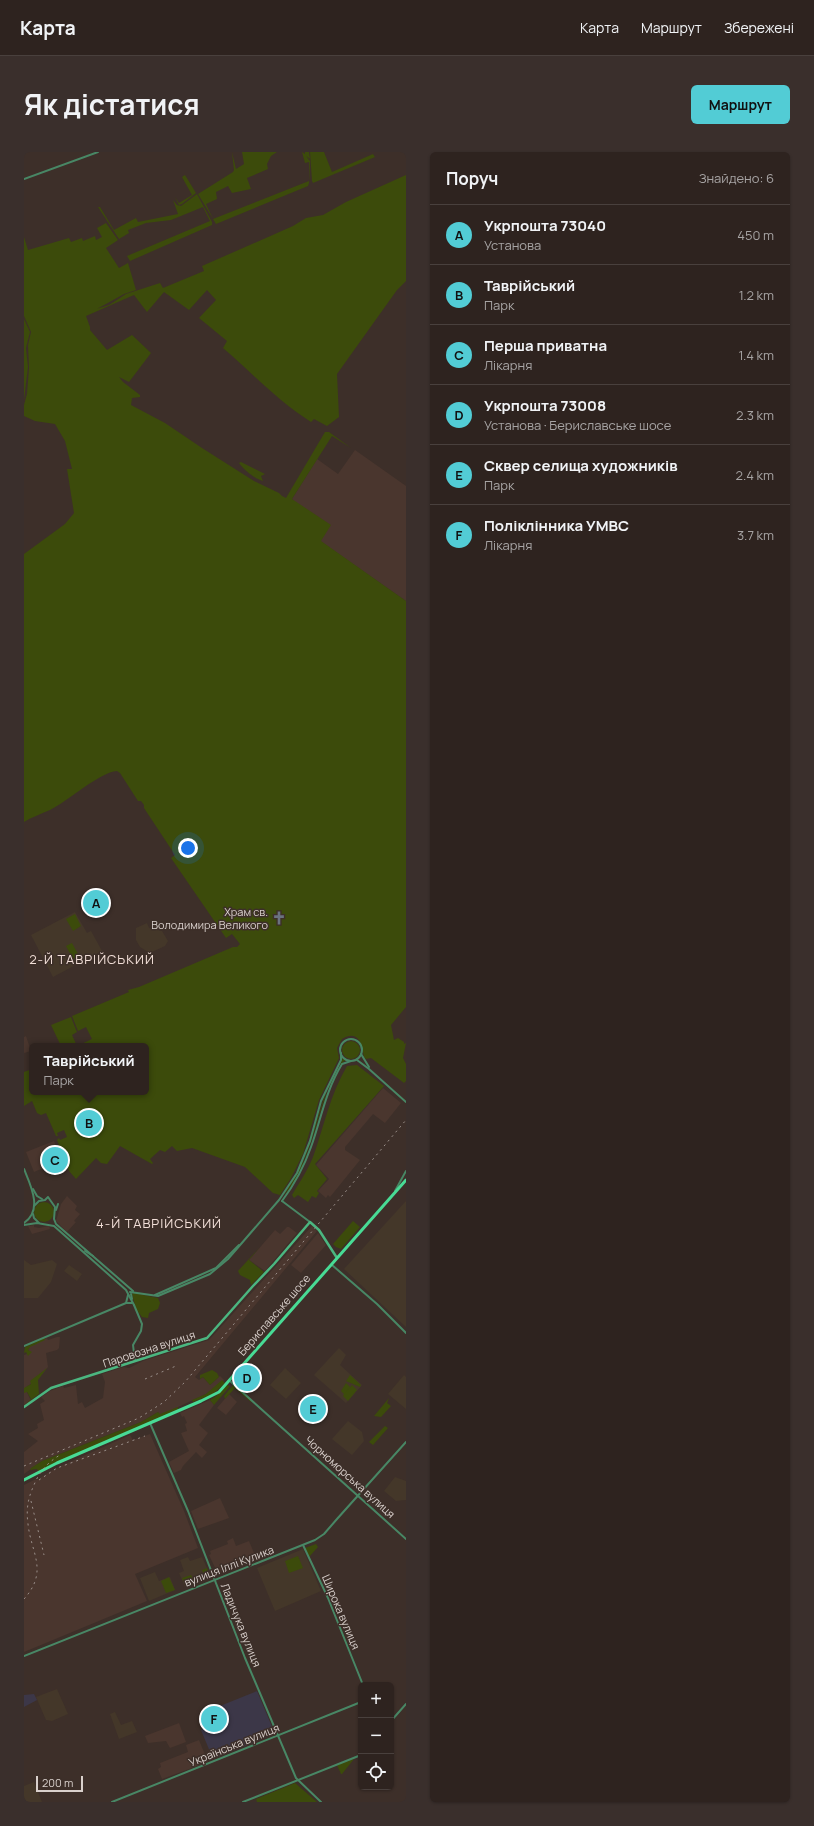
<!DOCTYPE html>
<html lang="uk">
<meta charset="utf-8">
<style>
body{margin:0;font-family:Manrope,sans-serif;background:#3a2f2c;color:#f1f3f6}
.controls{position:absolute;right:12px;bottom:12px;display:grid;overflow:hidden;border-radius:6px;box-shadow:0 1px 3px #0004}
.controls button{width:36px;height:36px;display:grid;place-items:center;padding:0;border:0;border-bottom:1px solid #49403d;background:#2e231f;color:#f1f3f6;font:20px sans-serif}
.scale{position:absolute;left:12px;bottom:10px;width:47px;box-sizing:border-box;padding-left:4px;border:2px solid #d9d0cc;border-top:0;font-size:11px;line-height:14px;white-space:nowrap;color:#d9d0cc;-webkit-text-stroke:3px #3d2f29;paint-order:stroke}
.you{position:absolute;left:164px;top:696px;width:14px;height:14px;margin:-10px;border:3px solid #fff;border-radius:50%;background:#1a73e8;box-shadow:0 0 0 6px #1a73e833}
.badge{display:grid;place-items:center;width:26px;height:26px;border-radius:50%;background:#52ccd5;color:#111;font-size:13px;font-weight:700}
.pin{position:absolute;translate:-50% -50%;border:2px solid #fff;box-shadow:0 1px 4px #0006}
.popup{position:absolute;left:5px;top:891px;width:120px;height:52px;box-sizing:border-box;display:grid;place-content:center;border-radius:6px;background:#2e231f;filter:drop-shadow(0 1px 3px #0005);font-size:13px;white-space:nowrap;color:#a7a4a4}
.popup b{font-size:15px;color:#f1f3f6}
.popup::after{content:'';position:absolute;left:50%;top:100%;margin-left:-8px;border:8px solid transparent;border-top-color:#2e231f}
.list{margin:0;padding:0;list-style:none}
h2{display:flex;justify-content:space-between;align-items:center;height:52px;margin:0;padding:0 16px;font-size:17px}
h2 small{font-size:13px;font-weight:400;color:#a7a4a4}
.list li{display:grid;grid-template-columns:26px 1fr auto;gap:12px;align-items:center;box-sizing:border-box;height:60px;padding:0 16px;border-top:1px solid #49403d}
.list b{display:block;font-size:15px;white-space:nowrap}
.list p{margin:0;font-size:13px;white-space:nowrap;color:#a7a4a4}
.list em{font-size:13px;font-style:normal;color:#a7a4a4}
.icon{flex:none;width:22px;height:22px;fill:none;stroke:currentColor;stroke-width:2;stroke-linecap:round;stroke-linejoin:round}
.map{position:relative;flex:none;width:382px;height:1650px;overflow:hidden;border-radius:6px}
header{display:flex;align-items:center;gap:24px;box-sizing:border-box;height:56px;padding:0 20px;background:#2e231f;border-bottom:1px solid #49403d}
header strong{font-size:19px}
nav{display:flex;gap:22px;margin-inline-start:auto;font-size:14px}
.intro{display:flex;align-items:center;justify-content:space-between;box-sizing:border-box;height:96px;padding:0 24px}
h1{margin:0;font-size:28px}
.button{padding:10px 18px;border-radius:6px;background:#52ccd5;color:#111;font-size:14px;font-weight:700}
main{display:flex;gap:24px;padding:0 24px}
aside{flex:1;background:#2e231f;border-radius:6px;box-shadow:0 1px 3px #0004}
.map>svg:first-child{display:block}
.built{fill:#4a362e}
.education{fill:#443729}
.medical{fill:#3c3748}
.green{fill:#3c4b0b}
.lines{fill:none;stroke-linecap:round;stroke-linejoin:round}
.tertiary{stroke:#488765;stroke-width:2}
.secondary{stroke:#4bb680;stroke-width:2.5}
.primary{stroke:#48db95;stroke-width:3}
.rail{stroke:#9a8f8a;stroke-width:1;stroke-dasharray:2 4;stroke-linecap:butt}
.labels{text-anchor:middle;stroke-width:3;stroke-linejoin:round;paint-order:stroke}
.poi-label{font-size:11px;fill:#d9d0cc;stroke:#3d2f29;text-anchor:end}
.street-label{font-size:11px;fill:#d9d0cc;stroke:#3d2f29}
.quarter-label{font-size:13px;letter-spacing:1px;fill:#f2dfd8;stroke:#3d2f29}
</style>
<header>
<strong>Карта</strong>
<nav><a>Карта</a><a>Маршрут</a><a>Збережені</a></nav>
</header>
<div class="intro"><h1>Як дістатися</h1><a class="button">Маршрут</a></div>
<main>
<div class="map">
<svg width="382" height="1650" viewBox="0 0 382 1650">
<rect width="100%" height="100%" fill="#3d2f29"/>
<g class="built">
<polygon points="331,298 382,334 382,449 296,389 268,347 293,307 314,322"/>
<polygon points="2,884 7,899 0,901 0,885"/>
<polygon points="359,936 377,951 361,971 349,962 321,995 321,998 336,1008 306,1045 304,1043 302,1046 294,1039 305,1027 292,1013"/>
<polygon points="30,989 38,1008 10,1020 2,1000"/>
<polygon points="43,1044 53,1054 51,1058 56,1062 50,1069 52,1070 43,1080 32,1069 37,1052"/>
<polygon points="10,1073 10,1075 15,1076 25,1074 26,1077 8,1082 4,1074"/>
<polygon points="288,1074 293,1079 171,1225 175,1228 179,1225 186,1233 196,1224 200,1228 182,1242 154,1255 136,1263 134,1260 117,1270 18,1309 0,1322 0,1300 14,1289 4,1282 14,1276 13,1272 20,1268 16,1252 21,1249 17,1245 26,1239 39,1234 40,1236 52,1233 54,1252 58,1250 61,1256 79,1246 81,1230 78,1222 100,1215 105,1216 119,1209 185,1188"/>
<polygon points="263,1075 265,1075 273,1081 241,1119 225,1108 251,1078 256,1082"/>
<polygon points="294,1081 302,1093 277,1121 267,1113"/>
<polygon points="33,1185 36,1185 35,1196 33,1198 22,1201 24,1215 14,1227 1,1236 7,1249 0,1254 0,1203 6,1201 3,1195 23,1186 24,1188"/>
<polygon points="205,1242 213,1250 202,1263 193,1256"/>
<polygon points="186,1248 190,1253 175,1273 184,1281 175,1293 183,1300 178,1306 172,1300 159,1314 157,1318 150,1321 145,1310 165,1299 157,1281 163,1279 161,1272 163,1271 160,1264 158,1265 156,1261"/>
<polygon points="126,1282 160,1359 174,1396 111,1422 123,1449 0,1500 0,1333 12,1327 13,1328 30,1317 106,1283 109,1288"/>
<polygon points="196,1346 205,1366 174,1377 167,1359"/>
<polygon points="209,1386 212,1394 225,1389 233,1408 194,1422 185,1403 187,1402 186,1399 204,1392 203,1389"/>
<polygon points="155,1571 162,1590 146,1596 142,1589 124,1591 121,1584"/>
<polygon points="175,1588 184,1610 138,1627 134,1617 137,1615 136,1611 164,1600 162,1593"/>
</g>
<g class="education">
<polygon points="51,760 63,781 67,779 78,799 29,825 7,783"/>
<polygon points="123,771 125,776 138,779 144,789 141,794 126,801 116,795 112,788 112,776"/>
<polygon points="382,1049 382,1175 320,1117"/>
<polygon points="0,1108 7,1113 28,1108 33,1112 27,1130 14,1146 0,1146"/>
<polygon points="45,1113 58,1122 53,1129 40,1119"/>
<polygon points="315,1196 322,1203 316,1213 338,1233 322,1251 290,1223"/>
<polygon points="261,1216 277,1231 262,1247 246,1233"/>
<polygon points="380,1223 382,1225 382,1257 364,1242"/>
<polygon points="324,1269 338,1280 340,1289 328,1303 308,1287"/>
<polygon points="371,1325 382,1329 382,1348 372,1349 360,1339"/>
<polygon points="279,1397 297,1439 251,1459 233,1416"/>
<polygon points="164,1405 166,1409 178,1405 187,1425 161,1435 155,1421 160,1419 156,1408"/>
<polygon points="131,1420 135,1429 146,1425 151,1438 125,1449 116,1426"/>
<polygon points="33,1537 44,1562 28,1569 22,1568 12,1545"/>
<polygon points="91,1560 97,1573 108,1569 113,1580 95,1587 86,1562"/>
<polygon points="10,1630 18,1650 0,1650 0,1634"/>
</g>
<g class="medical">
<polygon points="233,1539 251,1582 189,1607 177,1578 202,1568 196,1554"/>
<polygon points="10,1542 13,1548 0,1555 0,1543"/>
</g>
<g class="green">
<polygon points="208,0 212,17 220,12 218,0 253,0 247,4 243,12 244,17 223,26 227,37 208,41 204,34 192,40 193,47 182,52 189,67 285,29 285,10 281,11 278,0 281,2 281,0 285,0 286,7 282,4 286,9 285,31 284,34 192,72 174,42 209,20 210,18"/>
<polygon points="286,0 300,0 308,20 349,2 351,5 289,31 288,29"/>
<polygon points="161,23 172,41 158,52 155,53 151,45 155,51 168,43 158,25"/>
<path d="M 382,23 L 382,129 L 373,138 L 313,222 L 315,265 L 303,274 L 290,267 L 287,270 C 254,249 228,221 199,196 L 203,189 L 175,166 L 192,148 L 183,138 L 165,158 L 140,140 L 123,160 L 110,143 L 62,164 L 66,175 L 66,178 L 83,198 L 108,183 L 127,201 L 105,230 L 95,225 L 99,230 L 116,243 L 116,245 L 108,246 L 107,253 L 141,271 L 178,296 L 230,329 L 255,341 L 258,344 L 262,346 L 301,280 L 305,280 L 327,296 L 308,284 L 268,347 L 307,373 L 297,389 L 382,449 L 382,855 L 367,873 L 370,888 L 374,886 L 380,890 L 380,892 L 382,891 L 379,906 L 382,912 L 382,929 L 380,931 L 347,906 L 342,907 L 340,905 C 338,893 335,877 318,887 L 313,896 L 315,906 L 295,948 L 279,1002 L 267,1026 L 256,1043 L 249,1041 L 221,1015 L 168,996 L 153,999 L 148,994 L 141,1000 L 136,998 L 126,1007 L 129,1011 L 128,1012 L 96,994 L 83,1012 L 77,1011 L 72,1006 L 52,1027 L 45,1019 L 33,988 L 35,986 L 36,988 L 43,985 L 40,978 L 33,981 L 34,984 L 32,984 L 22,961 L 17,963 L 13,961 L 8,949 L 0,954 L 0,920 L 8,917 L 8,940 L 122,940 L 122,894 L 37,894 L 27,873 L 47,865 L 53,880 L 48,883 L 53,894 L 68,887 L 62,875 L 54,879 L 48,864 L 105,840 L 104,838 L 115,835 L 209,795 L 213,795 L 216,792 L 208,782 L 202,786 L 147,706 L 151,703 L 120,656 L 120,653 L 117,649 L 114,649 L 96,621 L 93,619 C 76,620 44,649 26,658 C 17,662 8,665 0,670 L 0,402 L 41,372 L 50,361 L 43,317 L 48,317 L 41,289 L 31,272 L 11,269 L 0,264 L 0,253 L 3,242 L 5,216 L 4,193 L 7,180 L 0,164 L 0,85 L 4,98 L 45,86 L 47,90 L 58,86 L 59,89 L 71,84 L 72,88 L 78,85 L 73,76 L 82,71 L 94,88 L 82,96 L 95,116 L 104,111 L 112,138 L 100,142 L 71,158 L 63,160 L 85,153 L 102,142 L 136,131 L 139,136 L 180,119 L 178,114 L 269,74 L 282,66 L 299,63 L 322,50 Z"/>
<polygon points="173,42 188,70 188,73 106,109 103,104 186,69 179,55 147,68 122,71 104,78 105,81 95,87 74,55 76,55 90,78 112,66 114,70 154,62 149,48 153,53 157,54"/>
<polygon points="0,167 6,180 2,196 4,215 0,248"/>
<path d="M 217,310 L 241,322 L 237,324 L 239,329 C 231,327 220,318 215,311 Z"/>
<polygon points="51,762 57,774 49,779 42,767"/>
<polygon points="48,791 55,804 49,807 42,794"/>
<circle cx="327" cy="898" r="9"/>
<path d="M 319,906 L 322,908 C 299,920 289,1017 260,1043 L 280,1008 L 300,946 Z"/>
<path d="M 333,913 L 360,934 L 291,1012 L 303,1027 L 293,1039 L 295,1041 L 292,1046 L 288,1044 L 284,1050 L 274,1043 L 270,1046 L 268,1043 C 275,1031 284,1018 289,1005 C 300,974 306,943 323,914 Z"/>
<circle cx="20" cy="1060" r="10"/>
<polygon points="329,1069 336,1075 317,1097 312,1095 309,1092"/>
<polygon points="236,1095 225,1108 240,1120 227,1133 226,1128 216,1123 214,1119"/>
<polygon points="110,1141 134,1146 136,1151 134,1157 125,1161 124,1166 118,1165 112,1157 108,1142"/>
<polygon points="21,1186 21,1188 6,1195 4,1198 8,1200 4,1204 2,1200 0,1201 1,1195"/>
<polygon points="23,1216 14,1228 15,1242 0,1253 7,1247 3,1240 0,1241 0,1236 7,1232 6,1229"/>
<polygon points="188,1218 193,1221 195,1225 186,1233 179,1225 176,1227 176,1223"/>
<polygon points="326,1223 337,1233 336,1235 322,1229"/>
<polygon points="198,1228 201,1231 189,1242 169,1250 168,1248 182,1242"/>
<polygon points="322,1231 326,1235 322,1240 328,1233 333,1238 324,1249 319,1244 320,1242 317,1239"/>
<polygon points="203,1233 206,1234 190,1253 186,1248 192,1244"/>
<polygon points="209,1233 228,1249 227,1250 211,1236 201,1247 200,1244"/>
<polygon points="365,1246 363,1251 367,1254 357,1265 350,1264"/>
<polygon points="288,1248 298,1257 291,1265 281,1256"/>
<polygon points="154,1255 154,1257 14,1319 13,1317 6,1318 7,1316 18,1309 117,1270 134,1260 136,1262"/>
<polygon points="361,1274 364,1276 349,1293 345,1290"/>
<polygon points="292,1392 294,1395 285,1405 281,1396"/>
<polygon points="274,1404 279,1416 265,1421 261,1409"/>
<polygon points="183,1416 186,1424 162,1434 158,1426 167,1423 169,1427 180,1422 178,1418"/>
<polygon points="145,1425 151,1438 142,1441 137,1429"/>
<polygon points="330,1607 318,1622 317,1622 313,1613"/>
<polygon points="271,1631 293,1650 233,1650 232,1647"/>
</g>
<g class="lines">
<g class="tertiary">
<polyline points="0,27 74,0"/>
<circle cx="327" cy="898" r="11"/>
<polyline points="337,902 345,915"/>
<polyline points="333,908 345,917 382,950"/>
<path d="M 0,1017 C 7,1034 19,1058 0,1071"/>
<polyline points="9,1037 13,1044 18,1047"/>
<polyline points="371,1039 382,1019"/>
<path d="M 258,1049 C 270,1033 280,1015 287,995 C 297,967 302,938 318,912 L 327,909"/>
<polyline points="258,1049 286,1070"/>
<polyline points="10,1054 15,1049 21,1048 24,1045 31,1055 30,1067 32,1072 109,1139"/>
<polyline points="32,1058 34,1052"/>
<polyline points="9,1062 10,1066 15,1071"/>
<polyline points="0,1073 13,1071 30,1074 102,1138 110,1153"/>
<polyline points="61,1099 69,1104"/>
<polyline points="308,1113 353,1152 382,1181"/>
<polyline points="106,1140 134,1144 186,1122 204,1107 255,1048 273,1021 286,989 297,949 317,908 317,901"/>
<polyline points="107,1142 108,1147"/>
<polyline points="131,1143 192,1116 215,1093"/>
<polyline points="102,1151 104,1143"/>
<polyline points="110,1153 118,1172 117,1179 109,1193 111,1209"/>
<polyline points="0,1194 102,1151 108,1151"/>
<polyline points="206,1229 382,1387"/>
<polyline points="126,1271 164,1359 221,1506 272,1626 297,1650"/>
<polyline points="279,1393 304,1446 339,1533"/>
<polyline points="0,1504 291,1388 300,1382 313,1367 382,1290"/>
<polyline points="367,1569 382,1552"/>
<polyline points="88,1650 337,1550"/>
<polyline points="219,1650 337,1603"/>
</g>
<polyline class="secondary" points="0,1255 27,1236 183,1186 229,1134 250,1112 286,1070 295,1078 313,1106"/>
<polyline class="primary" points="0,1328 33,1311 177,1249 195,1240 382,1028"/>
<g class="rail">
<polyline points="121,1227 152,1214"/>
<polyline points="0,1314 115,1266 140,1250 161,1230 382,968"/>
<polyline points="15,1328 33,1316 121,1284"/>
<polyline points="7,1349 20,1403"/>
<path d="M 0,1447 C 25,1419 7,1401 4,1372 C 2,1357 4,1346 10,1333 C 15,1320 24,1310 36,1303"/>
</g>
</g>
<defs>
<g id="church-bare" transform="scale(1.08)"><path d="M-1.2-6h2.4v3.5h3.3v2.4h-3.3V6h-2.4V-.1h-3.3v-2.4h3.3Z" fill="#6b7280" stroke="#3d2f29" stroke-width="2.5" paint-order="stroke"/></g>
</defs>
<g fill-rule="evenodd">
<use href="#church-bare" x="255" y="766"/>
</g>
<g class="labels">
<g class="poi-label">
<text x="244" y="764">Храм св.<tspan x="244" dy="13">Володимира Великого</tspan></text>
</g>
<g class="street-label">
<text transform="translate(250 1163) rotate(-49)" y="4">Бериславське шосе</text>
<text transform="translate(125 1197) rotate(-18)" y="4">Паровозна вулиця</text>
<text transform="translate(326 1325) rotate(42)" y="4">Чорноморська вулиця</text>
<text transform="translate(205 1414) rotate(-21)" y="4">вулиця Іллі Кулика</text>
<text transform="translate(317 1460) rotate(67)" y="4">Широка вулиця</text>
<text transform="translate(217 1473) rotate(68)" y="4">Ладичука вулиця</text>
<text transform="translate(210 1593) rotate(-22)" y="4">Українська вулиця</text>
</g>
<g class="quarter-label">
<text x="68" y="812">2-Й ТАВРІЙСЬКИЙ</text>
<text x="135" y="1076">4-Й ТАВРІЙСЬКИЙ</text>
</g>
</g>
</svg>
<div class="controls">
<button>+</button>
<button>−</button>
<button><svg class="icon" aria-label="locate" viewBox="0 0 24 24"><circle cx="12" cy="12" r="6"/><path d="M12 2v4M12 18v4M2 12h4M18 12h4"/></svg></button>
</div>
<div class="scale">200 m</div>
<div class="you"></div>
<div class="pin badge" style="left:72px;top:751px">A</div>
<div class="pin badge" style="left:65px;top:971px">B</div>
<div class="popup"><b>Таврійський</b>Парк</div>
<div class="pin badge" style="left:31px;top:1008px">C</div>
<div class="pin badge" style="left:223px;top:1226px">D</div>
<div class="pin badge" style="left:289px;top:1257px">E</div>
<div class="pin badge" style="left:190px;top:1567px">F</div>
</div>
<aside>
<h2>Поруч<small>Знайдено: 6</small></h2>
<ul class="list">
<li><span class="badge">A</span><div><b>Укрпошта 73040</b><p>Установа</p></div><em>450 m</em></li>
<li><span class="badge">B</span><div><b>Таврійський</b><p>Парк</p></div><em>1.2 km</em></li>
<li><span class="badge">C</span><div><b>Перша приватна</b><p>Лікарня</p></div><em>1.4 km</em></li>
<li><span class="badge">D</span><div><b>Укрпошта 73008</b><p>Установа · Бериславське шосе</p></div><em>2.3 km</em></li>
<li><span class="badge">E</span><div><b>Сквер селища художників</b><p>Парк</p></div><em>2.4 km</em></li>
<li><span class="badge">F</span><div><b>Поліклінника УМВС</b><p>Лікарня</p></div><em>3.7 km</em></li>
</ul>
</aside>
</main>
